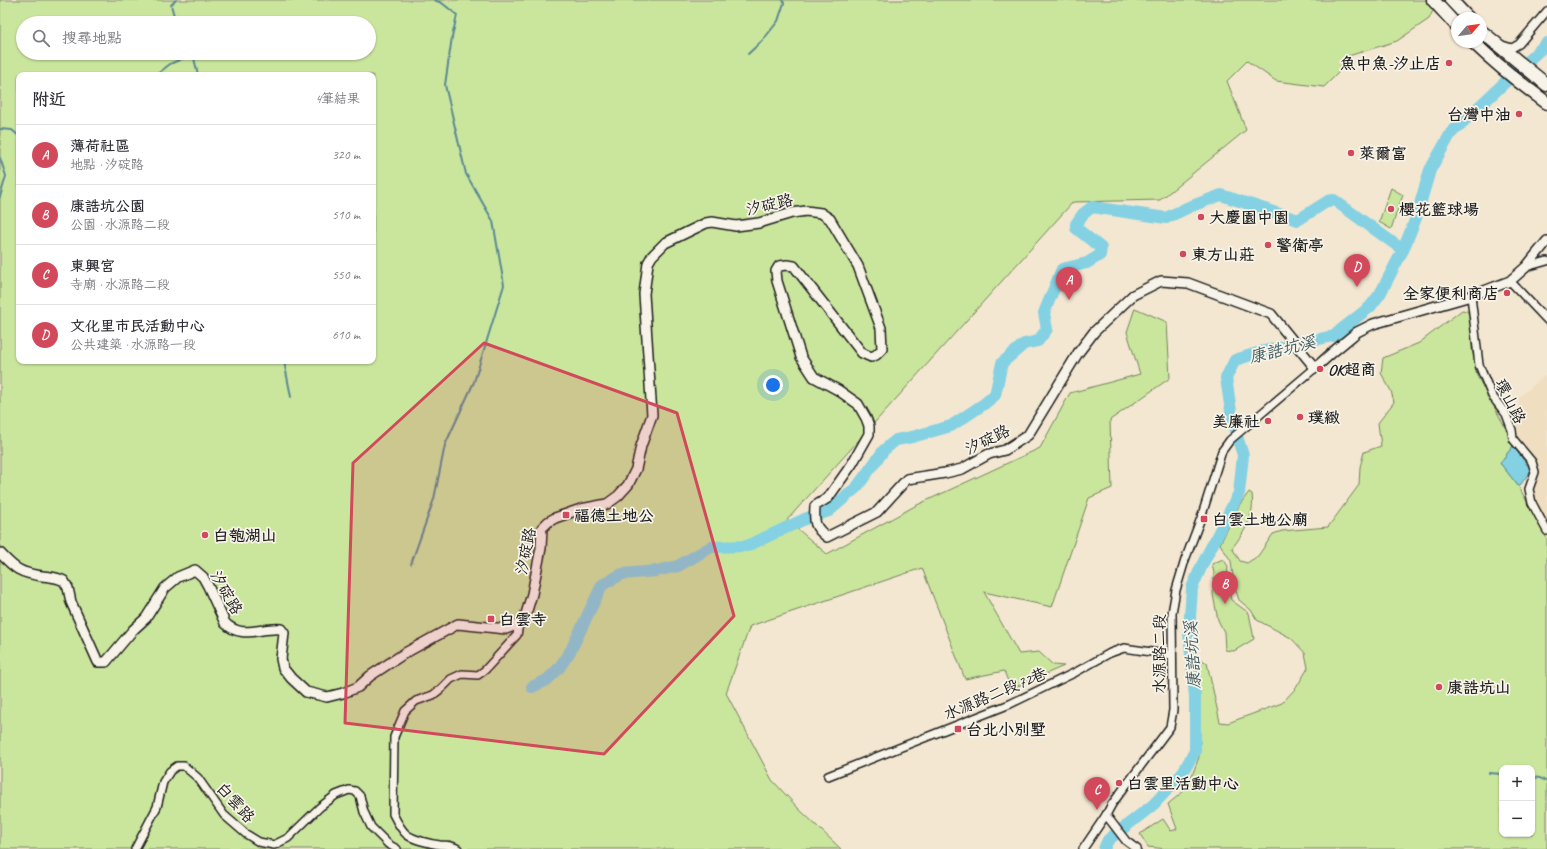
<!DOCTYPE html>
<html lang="zh-TW">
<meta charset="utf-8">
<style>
body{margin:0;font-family:Caveat,"LXGW WenKai TC",sans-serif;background:#f2f2f3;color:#2b2b33}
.controls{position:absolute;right:12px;bottom:12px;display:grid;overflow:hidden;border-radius:8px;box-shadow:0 1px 3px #0004}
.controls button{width:36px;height:36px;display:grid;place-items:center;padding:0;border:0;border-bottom:1px solid #e1e1e2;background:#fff;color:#2b2b33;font:20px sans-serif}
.compass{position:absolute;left:1451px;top:12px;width:36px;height:36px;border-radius:50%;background:#fff;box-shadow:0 1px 3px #0004;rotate:61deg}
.you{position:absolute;left:773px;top:385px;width:14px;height:14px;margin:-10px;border:3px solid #fff;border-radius:50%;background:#1a73e8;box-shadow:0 0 0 6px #1a73e833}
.badge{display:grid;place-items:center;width:26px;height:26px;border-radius:50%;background:#d1495b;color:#fff;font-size:13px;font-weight:700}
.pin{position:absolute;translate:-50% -33px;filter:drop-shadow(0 1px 2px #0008)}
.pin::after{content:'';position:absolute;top:21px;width:14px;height:12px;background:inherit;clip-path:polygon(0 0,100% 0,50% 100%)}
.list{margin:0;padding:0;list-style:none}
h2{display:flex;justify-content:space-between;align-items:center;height:52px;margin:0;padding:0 16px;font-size:17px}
h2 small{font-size:13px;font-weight:400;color:#7c7c81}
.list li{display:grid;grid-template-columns:26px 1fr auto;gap:12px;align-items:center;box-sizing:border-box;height:60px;padding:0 16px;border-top:1px solid #e1e1e2}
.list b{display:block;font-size:15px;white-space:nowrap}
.list p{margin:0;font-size:13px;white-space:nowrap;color:#7c7c81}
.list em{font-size:13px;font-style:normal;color:#7c7c81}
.icon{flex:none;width:22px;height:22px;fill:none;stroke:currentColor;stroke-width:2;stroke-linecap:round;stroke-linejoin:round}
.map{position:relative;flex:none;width:1547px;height:849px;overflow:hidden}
.search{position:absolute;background:#fff;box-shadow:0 1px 3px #0004;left:16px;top:16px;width:360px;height:44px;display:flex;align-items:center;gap:10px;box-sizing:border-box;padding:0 14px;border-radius:22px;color:#7c7c81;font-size:15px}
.panel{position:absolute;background:#fff;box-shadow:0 1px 3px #0004;left:16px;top:72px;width:360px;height:292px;border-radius:8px}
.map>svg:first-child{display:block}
.built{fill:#f0dec1}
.green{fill:#cae69d;stroke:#73815c;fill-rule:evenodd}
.water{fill:#84d1e3;stroke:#5a8993}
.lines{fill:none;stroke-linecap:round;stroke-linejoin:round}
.stream{stroke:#5a8993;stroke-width:2}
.river{stroke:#84d1e3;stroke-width:12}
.minor-casing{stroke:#1c1c1c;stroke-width:10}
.tertiary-casing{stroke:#1c1c1c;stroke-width:12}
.primary-casing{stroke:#1c1c1c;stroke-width:15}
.minor{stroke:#f7f3e8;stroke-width:7}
.tertiary{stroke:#f7f3e8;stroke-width:9}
.primary{stroke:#f7f3e8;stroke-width:12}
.marked{fill:#d1495b;fill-opacity:0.2;stroke:#d1495b;stroke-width:3;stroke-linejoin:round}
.poi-dot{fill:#d1495b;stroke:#f7f3e8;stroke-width:1.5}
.labels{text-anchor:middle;stroke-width:3.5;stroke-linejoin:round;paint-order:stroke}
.poi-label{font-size:16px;font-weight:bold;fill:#1c1c1c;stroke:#f7f3e8;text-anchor:start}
.street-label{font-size:16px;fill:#1c1c1c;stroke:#f7f3e8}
.water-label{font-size:17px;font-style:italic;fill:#405b62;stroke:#f7f3e8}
</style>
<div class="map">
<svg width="1547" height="849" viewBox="0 0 1547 849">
<rect width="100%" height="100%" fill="#f3e7d1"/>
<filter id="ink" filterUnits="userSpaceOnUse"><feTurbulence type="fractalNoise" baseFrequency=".025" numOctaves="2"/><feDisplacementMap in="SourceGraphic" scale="8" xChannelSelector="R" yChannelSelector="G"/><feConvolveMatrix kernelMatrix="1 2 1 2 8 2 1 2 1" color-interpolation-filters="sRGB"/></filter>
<g filter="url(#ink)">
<polygon class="built" points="1547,374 1547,524 1535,502 1533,490 1539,473 1536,460 1521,443 1517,435 1519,397"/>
<g class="green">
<path d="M 0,0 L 1433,0 L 1436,4 L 1429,19 L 1397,41 L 1345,57 L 1338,73 L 1324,87 L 1276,81 L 1247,61 L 1227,81 L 1246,130 L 1160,200 L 1073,202 L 787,520 L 827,554 L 915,506 L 1040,448 L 1070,393 L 1140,374 L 1127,332 L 1135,308 L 1167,322 L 1170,378 L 1110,420 L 1112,488 L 1089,498 L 1052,607 L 984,592 L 1019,654 L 1039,652 L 1053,665 L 1064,666 L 1011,689 L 1004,671 L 965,679 L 922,568 L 750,626 L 726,693 L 772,780 L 799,809 L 841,849 L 0,849 ZM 23,23 L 369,23 L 369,53 L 23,53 ZM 19,75 L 373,75 L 373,361 L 19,361 Z"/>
<polygon points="1391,188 1403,195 1391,229 1379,222"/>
<path d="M 1462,310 L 1467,311 L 1471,318 L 1472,349 L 1477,376 L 1503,423 L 1513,446 L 1500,463 L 1519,487 L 1547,539 L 1547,849 L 1166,849 L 1148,847 L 1140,834 L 1163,819 L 1171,831 L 1177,829 L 1168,804 L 1184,791 L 1193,773 L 1199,757 L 1200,720 L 1196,667 L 1197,659 L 1202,660 L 1207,663 L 1220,722 L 1228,723 L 1282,703 L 1296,688 L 1308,668 L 1305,653 L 1291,638 L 1257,620 L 1251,610 L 1239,600 L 1234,585 L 1231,561 L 1220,544 L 1240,504 L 1249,492 L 1252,494 C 1255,515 1245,532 1232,548 L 1240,561 L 1247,563 L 1258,556 L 1273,534 L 1282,531 L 1328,527 L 1359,485 L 1360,467 L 1364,452 L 1381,446 L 1378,423 L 1394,402 L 1391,391 L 1381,373 L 1383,358 L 1419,343 ZM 1502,768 L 1532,768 L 1532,834 L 1502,834 Z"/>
<polygon points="1223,559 1228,566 1227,581 1231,600 1249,613 1254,639 1234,651 1225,650 1224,632 1218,620 1213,595 1214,573 1212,564"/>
</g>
<polygon class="water" points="1513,446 1531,470 1519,487 1500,463"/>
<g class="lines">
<g class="stream">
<polyline points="176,0 171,5 176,23"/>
<polyline points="193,54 198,75"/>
<polyline points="748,54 763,40 778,21 784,3 782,0"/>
<polyline points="156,75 170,64 193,54"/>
<polyline points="0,129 12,130 19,136"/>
<polyline points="0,158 6,176 0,197"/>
<polyline points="284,361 291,397"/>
<polyline points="411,564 434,499 445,445 474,382 504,285 493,221 466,174 445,85 452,37 457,15 442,3 434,0"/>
<polyline points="1489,773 1502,774"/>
<polyline points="1532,777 1540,778 1547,782"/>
</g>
<g class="river">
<polyline points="532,687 547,680 559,668 571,650 602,585 622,574 656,571 678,566 711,547 747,546 807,518 829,511 857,487 884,450 896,440 912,437 951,426 984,404 995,395 1002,363 1024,344 1038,341 1047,329 1044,313 1062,269 1087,263 1100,255 1101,248 1076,228 1076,224 1083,214 1092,207 1166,218 1189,207 1221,195 1298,220 1328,201 1334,200 1403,250"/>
<polyline points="1104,849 1108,840 1153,805 1182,774 1195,751 1195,697 1189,632 1192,588 1202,565 1239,493 1243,455 1233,424 1226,378 1235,360 1264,351 1333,336 1370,307 1380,294 1403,250 1416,218 1430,170 1451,133 1547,43"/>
</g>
<g class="minor-casing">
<g id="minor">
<polyline points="1502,45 1512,48 1519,44 1547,11"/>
<polyline points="1526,267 1547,261"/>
<polyline points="1510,281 1547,320"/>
<polyline points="1471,296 1479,365 1492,396 1506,414 1512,430 1513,439 1532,462 1535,472 1529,489 1532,503 1547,531"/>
<polyline points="828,776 1010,704 1076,672 1110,653 1124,648 1172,655"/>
<polyline points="1106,815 1126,841 1137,849"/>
<polyline points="135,849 157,807 163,782 170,771 177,766 184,766 198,778 224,815 246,834 259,842 274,845 288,838 320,807 336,795 349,790 355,791 360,796 364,812 371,827 388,844 397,849"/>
<path d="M 458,849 C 453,845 446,845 440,845 C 431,844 415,840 407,835 C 401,830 396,820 393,814 L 394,737 L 405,711 L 416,701 L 433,695 L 442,688 L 451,679 L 462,674 L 478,675 L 485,670 L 517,635 L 519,624"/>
<polyline points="1083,849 1106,815 1112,804 1170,727 1173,710 1172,613 1176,590 1185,560 1201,518 1222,451 1230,440 1243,429 1315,368"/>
</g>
</g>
<g class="tertiary-casing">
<path id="tertiary" d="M 0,553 C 15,569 20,573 42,576 C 49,577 57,577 64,581 L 68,588 L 71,602 L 98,662 L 106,662 L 133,630 L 146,618 L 165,588 L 178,577 L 195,570 L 203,577 L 208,586 L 225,623 C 242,640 260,627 281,629 L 284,633 L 281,659 L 283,668 L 291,678 L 306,692 L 327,697 L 343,693 L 358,687 L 370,676 L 405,653 L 458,624 L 506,629 L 519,624 L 526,614 L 532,594 L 541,548 L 542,528 L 548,522 L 555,518 L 581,509 L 607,504 L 618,496 L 628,485 L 636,469 L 641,446 L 652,415 L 644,294 L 648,263 L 652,256 L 665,243 L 706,223 L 712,222 L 736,226 L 759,223 L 792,213 L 806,211 L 821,213 L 830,219 L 858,266 L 881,328 L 882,349 L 876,355 L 871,357 L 862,353 L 794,266 L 787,265 L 779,266 L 776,271 L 777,281 L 801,357 L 814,377 L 838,390 L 858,404 L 866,418 L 869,426 L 869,434 L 852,464 L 828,498 L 815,506 C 814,522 814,527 827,537 L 877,512 L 907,479 L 945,473 L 962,469 L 989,454 L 1005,450 L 1028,435 L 1078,353 L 1094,332 L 1133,295 L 1161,281 L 1188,283 L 1271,314 L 1315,368 L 1334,351 L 1357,332 L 1373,324 L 1471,296 L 1510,281 L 1526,267 L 1547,241"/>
</g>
<g class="primary-casing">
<g id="primary">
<polyline points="1433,0 1457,26"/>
<polyline points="1451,0 1468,18"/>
<polyline points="1481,31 1547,85"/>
<path d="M 1473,42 C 1496,64 1521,84 1547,103"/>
</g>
</g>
<use href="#minor" class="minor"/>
<use href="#tertiary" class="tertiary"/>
<use href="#primary" class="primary"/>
</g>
</g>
<path class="marked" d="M 484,343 L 677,413 L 734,616 L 604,754 L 345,723 L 353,463 Z"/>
<g class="poi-dot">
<circle cx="1449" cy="63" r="4"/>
<circle cx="1519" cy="114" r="4"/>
<circle cx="1351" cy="153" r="4"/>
<circle cx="1391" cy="209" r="4"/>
<circle cx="1201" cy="217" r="4"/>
<circle cx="1268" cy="245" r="4"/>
<circle cx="1183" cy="254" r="4"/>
<circle cx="1507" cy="293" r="4"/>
<circle cx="1320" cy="369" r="4"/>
<circle cx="1300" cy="417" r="4"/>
<circle cx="1268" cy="421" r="4"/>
<rect x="562" y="511" width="8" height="8" rx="2"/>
<rect x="1200" y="515" width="8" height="8" rx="2"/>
<circle cx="205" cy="535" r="4"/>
<rect x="487" y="615" width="8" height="8" rx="2"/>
<circle cx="1439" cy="687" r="4"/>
<rect x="954" y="725" width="8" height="8" rx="2"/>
<circle cx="1119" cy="783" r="4"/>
</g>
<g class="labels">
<g class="poi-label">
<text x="1441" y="69" text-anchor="end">魚中魚-汐止店</text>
<text x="1511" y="120" text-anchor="end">台灣中油</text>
<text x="1359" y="159">萊爾富</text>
<text x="1399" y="215">櫻花籃球場</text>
<text x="1209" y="223">大慶園中園</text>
<text x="1276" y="251">警衛亭</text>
<text x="1191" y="260">東方山莊</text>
<text x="1499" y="299" text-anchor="end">全家便利商店</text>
<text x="1328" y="375">OK超商</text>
<text x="1308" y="423">璞緻</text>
<text x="1260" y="427" text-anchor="end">美廉社</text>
<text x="574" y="521">福德土地公</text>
<text x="1212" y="525">白雲土地公廟</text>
<text x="213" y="541">白匏湖山</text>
<text x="499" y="625">白雲寺</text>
<text x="1447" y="693">康誥坑山</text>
<text x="966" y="735">台北小別墅</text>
<text x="1127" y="789">白雲里活動中心</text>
</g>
<g class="street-label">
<text transform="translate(769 204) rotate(-13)" y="6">汐碇路</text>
<text transform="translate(1511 401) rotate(63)" y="6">環山路</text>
<text transform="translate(987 439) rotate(-26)" y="6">汐碇路</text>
<text transform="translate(525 551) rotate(-79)" y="6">汐碇路</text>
<text transform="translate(227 592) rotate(60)" y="6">汐碇路</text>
<text transform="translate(1159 654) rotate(-90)" y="6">水源路二段</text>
<text transform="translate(995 693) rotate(-23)" y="6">水源路二段72巷</text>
<text transform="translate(236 802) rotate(48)" y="6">白雲路</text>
</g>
<g class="water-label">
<text transform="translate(1282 349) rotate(-14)" y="6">康誥坑溪</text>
<text transform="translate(1192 655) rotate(-93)" y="6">康誥坑溪</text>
</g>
</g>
</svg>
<div class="controls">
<button>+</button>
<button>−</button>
</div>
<svg class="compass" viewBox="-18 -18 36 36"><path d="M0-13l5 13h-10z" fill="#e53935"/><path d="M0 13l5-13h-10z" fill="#7c7c81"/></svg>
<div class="you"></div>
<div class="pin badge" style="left:1069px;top:300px">A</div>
<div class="pin badge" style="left:1225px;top:604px">B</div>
<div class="pin badge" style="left:1097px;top:810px">C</div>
<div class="pin badge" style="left:1357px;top:287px">D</div>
<div class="search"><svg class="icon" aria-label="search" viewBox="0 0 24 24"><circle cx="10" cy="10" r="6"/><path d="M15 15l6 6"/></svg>搜尋地點</div>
<section class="panel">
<h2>附近<small>4筆結果</small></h2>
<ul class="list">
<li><span class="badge">A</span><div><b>薄荷社區</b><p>地點 · 汐碇路</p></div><em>320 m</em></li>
<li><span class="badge">B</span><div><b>康誥坑公園</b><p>公園 · 水源路二段</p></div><em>510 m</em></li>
<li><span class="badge">C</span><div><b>東興宮</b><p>寺廟 · 水源路二段</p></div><em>550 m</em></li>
<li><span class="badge">D</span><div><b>文化里市民活動中心</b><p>公共建築 · 水源路一段</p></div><em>610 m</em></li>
</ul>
</section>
</div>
